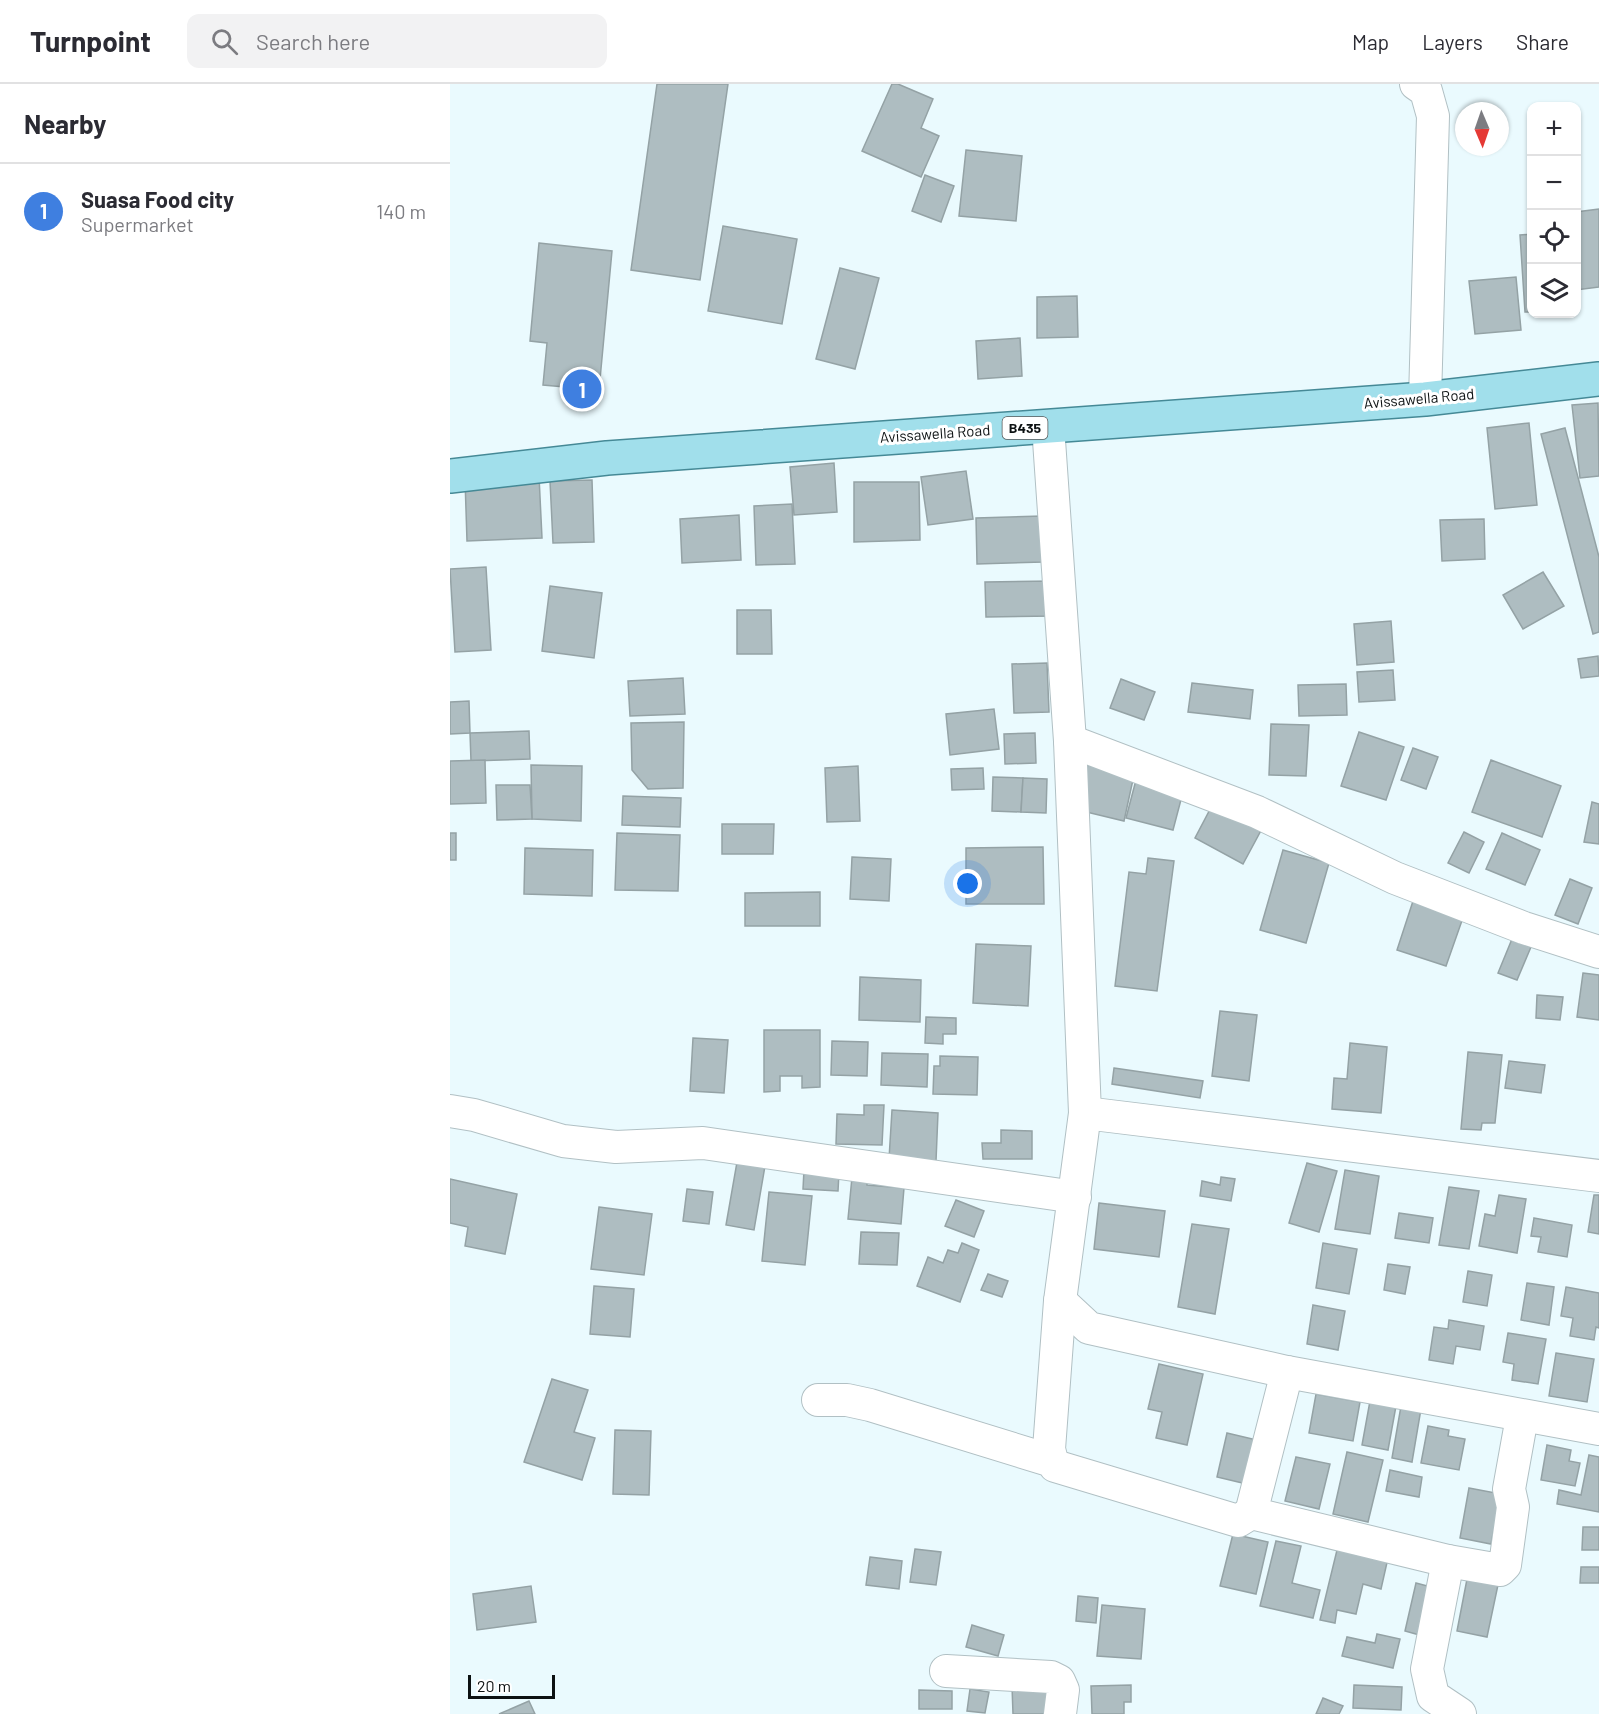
<!DOCTYPE html>
<meta charset="utf-8">
<style>
body{margin:0;font-family:Barlow,sans-serif;background:#f2f2f3;color:#2b2b33}
.controls{position:absolute;right:18px;top:18px;display:grid;overflow:hidden;border-radius:12px;box-shadow:0 2px 4px #0004}
.controls button{width:54px;height:54px;display:grid;place-items:center;padding:0;border:0;border-bottom:2px solid #e1e1e2;background:#fff;color:#2b2b33;font:30px sans-serif}
.compass{position:absolute;left:1005px;top:18px;width:54px;height:54px;border-radius:50%;background:#fff;box-shadow:0 2px 4px #0004;rotate:178deg}
.scale{position:absolute;left:18px;bottom:15px;width:87px;box-sizing:border-box;padding-left:6px;border:3px solid #0c1112;border-top:0;font-size:16px;line-height:21px;white-space:nowrap;color:#0c1112;-webkit-text-stroke:4px #fff;paint-order:stroke}
.you{position:absolute;left:518px;top:800px;width:21px;height:21px;margin:-15px;border:4px solid #fff;border-radius:50%;background:#1a73e8;box-shadow:0 0 0 9px #1a73e833}
.badge{display:grid;place-items:center;width:39px;height:39px;border-radius:50%;background:#1c6572;color:#fff;font-size:20px;font-weight:700}
.pin{position:absolute;translate:-50% -50%;border:3px solid #fff;box-shadow:0 2px 6px #0006}
.list{margin:0;padding:0;list-style:none}
h2{display:flex;justify-content:space-between;align-items:center;height:78px;margin:0;padding:0 24px;font-size:26px}
h2 small{font-size:20px;font-weight:400;color:#7c7c81}
.list li{display:grid;grid-template-columns:39px 1fr auto;gap:18px;align-items:center;box-sizing:border-box;height:96px;padding:0 24px;border-top:2px solid #e1e1e2}
.list b{display:block;font-size:22px;white-space:nowrap}
.list p{margin:0;font-size:20px;white-space:nowrap;color:#7c7c81}
.list em{font-size:20px;font-style:normal;color:#7c7c81}
.icon{flex:none;width:33px;height:33px;fill:none;stroke:currentColor;stroke-width:2;stroke-linecap:round;stroke-linejoin:round}
.map{position:relative;flex:none;width:1149px;height:1630px;overflow:hidden}
header{display:flex;align-items:center;gap:36px;box-sizing:border-box;height:84px;padding:0 30px;background:#fff;border-bottom:2px solid #e1e1e2}
header strong{font-size:28px}
nav{display:flex;gap:33px;margin-inline-start:auto;font-size:21px}
.search{width:420px;height:54px;background:#f2f2f3;display:flex;align-items:center;gap:15px;box-sizing:border-box;padding:0 21px;border-radius:12px;color:#7c7c81;font-size:22px}
main{display:flex}
aside{flex:1;background:#fff}
.map>svg:first-child{display:block}
.building{fill:#aebdc1;stroke:#94a2a5;stroke-width:1.5}
.lines{fill:none;stroke-linecap:round;stroke-linejoin:round}
.minor-casing{stroke:#b1c0c4;stroke-width:34}
.major-casing{stroke:#458996;stroke-width:36}
.minor{stroke:#fff;stroke-width:32}
.major{stroke:#a1dfeb;stroke-width:33}
.labels{text-anchor:middle;stroke-width:6;stroke-linejoin:round;paint-order:stroke}
.shield{fill:#fff;stroke:#555859;stroke-width:1.5}
.shield-label{font-size:14px;font-weight:bold;fill:#0c1112}
.street-label{font-size:15px;fill:#0c1112;stroke:#fff}
</style>
<header>
<strong>Turnpoint</strong>
<div class="search"><svg class="icon" aria-label="search" viewBox="0 0 24 24"><circle cx="10" cy="10" r="6"/><path d="M15 15l6 6"/></svg>Search here</div>
<nav><a>Map</a><a>Layers</a><a>Share</a></nav>
</header>
<main>
<aside>
<h2>Nearby<small></small></h2>
<ul class="list">
<li><span class="badge" style="background:#3f7fe0">1</span><div><b>Suasa Food city</b><p>Supermarket</p></div><em>140 m</em></li>
</ul>
</aside>
<div class="map">
<svg width="1149" height="1630" viewBox="0 0 1149 1630">
<rect width="100%" height="100%" fill="#eafafe"/>
<g class="building">
<polygon points="207,0 278,0 250,196 181,186"/>
<polygon points="442,0 448,0 483,15 471,44 489,52 471,93 412,67"/>
<polygon points="516,66 572,72 566,137 509,132"/>
<polygon points="475,91 504,102 491,138 462,127"/>
<polygon points="1149,125 1149,203 1126,206 1126,128"/>
<polygon points="273,142 347,155 332,240 258,227"/>
<polygon points="1082,150 1082,228 1075,228 1070,151"/>
<polygon points="89,159 162,167 149,306 93,301 97,259 80,257"/>
<polygon points="390,184 429,194 405,285 366,275"/>
<polygon points="1066,193 1071,246 1025,250 1019,197"/>
<polygon points="627,212 628,253 587,254 587,213"/>
<polygon points="570,254 572,292 528,295 526,257"/>
<polygon points="1148,319 1149,392 1130,394 1122,321"/>
<polygon points="1079,339 1087,421 1045,425 1037,344"/>
<polygon points="1115,344 1149,473 1149,548 1143,550 1091,350"/>
<polygon points="384,379 387,428 344,431 340,383"/>
<polygon points="516,387 523,435 478,441 471,393"/>
<polygon points="89,392 92,454 17,457 15,395"/>
<polygon points="142,396 144,458 103,459 100,397"/>
<polygon points="404,398 469,398 470,456 404,458"/>
<polygon points="342,420 345,480 306,481 304,422"/>
<polygon points="289,431 291,476 232,479 230,435"/>
<polygon points="592,432 593,478 527,480 526,434"/>
<polygon points="1034,435 1035,475 992,477 990,436"/>
<polygon points="36,483 41,566 5,568 0,485"/>
<polygon points="1093,488 1114,522 1073,545 1053,511"/>
<polygon points="603,497 603,532 536,533 535,498"/>
<polygon points="100,502 152,509 144,574 92,567"/>
<polygon points="287,526 321,526 322,570 287,570"/>
<polygon points="941,537 944,578 907,581 904,540"/>
<polygon points="1148,572 1149,592 1131,594 1128,575"/>
<polygon points="597,579 599,628 564,629 562,580"/>
<polygon points="943,586 945,616 909,618 907,588"/>
<polygon points="233,594 235,630 180,632 178,597"/>
<polygon points="671,595 705,608 694,636 660,624"/>
<polygon points="742,599 803,606 800,635 738,628"/>
<polygon points="896,600 897,631 849,632 848,601"/>
<polygon points="19,617 20,649 0,650 0,618"/>
<polygon points="544,625 549,665 500,671 496,630"/>
<polygon points="234,638 233,704 198,705 182,686 181,639"/>
<polygon points="821,640 859,641 856,692 819,691"/>
<polygon points="79,647 80,675 21,677 20,649"/>
<polygon points="909,648 954,663 936,716 891,702"/>
<polygon points="585,649 586,679 555,680 554,650"/>
<polygon points="963,664 988,673 976,705 951,696"/>
<polygon points="35,676 36,719 0,720 0,677"/>
<polygon points="1041,676 1111,702 1092,753 1022,728"/>
<polygon points="638,680 684,691 674,737 628,726"/>
<polygon points="81,681 132,682 131,737 82,735"/>
<polygon points="408,682 410,737 377,738 375,684"/>
<polygon points="533,684 534,705 502,706 501,685"/>
<polygon points="543,693 573,694 571,728 542,727"/>
<polygon points="573,694 597,695 596,729 571,728"/>
<polygon points="686,696 733,708 723,746 676,734"/>
<polygon points="46,701 80,701 82,735 47,736"/>
<polygon points="173,712 231,714 230,743 172,741"/>
<polygon points="766,714 815,739 793,780 745,754"/>
<polygon points="1142,718 1149,720 1149,760 1134,758"/>
<polygon points="272,740 324,740 323,770 272,770"/>
<polygon points="1014,748 1034,758 1019,789 998,779"/>
<rect x="0" y="749" width="6" height="27"/>
<polygon points="167,749 230,751 228,807 165,806"/>
<polygon points="1052,749 1090,766 1075,801 1036,785"/>
<polygon points="593,763 594,820 516,820 516,764"/>
<polygon points="75,764 143,766 142,812 74,810"/>
<polygon points="833,766 879,779 856,859 810,846"/>
<polygon points="402,773 441,775 439,817 400,815"/>
<polygon points="698,774 724,777 707,907 665,902 679,788 696,790"/>
<polygon points="1120,795 1142,804 1128,840 1105,831"/>
<polygon points="370,808 370,842 295,842 295,809"/>
<polygon points="965,811 1015,828 996,882 947,866"/>
<polygon points="1062,855 1081,863 1067,896 1048,889"/>
<polygon points="526,860 581,862 578,922 523,919"/>
<polygon points="1133,889 1149,891 1149,936 1127,933"/>
<polygon points="410,893 471,896 470,938 409,936"/>
<polygon points="1087,911 1113,913 1110,936 1086,934"/>
<polygon points="770,927 807,931 799,997 762,992"/>
<polygon points="476,933 506,934 506,950 493,950 493,960 475,959"/>
<polygon points="314,946 370,946 370,1003 352,1004 352,992 330,992 330,1007 314,1008"/>
<polygon points="243,954 278,956 274,1009 240,1007"/>
<polygon points="382,957 418,958 417,992 381,991"/>
<polygon points="900,959 937,963 931,1029 882,1025 884,994 897,995"/>
<polygon points="1018,968 1052,971 1045,1039 1032,1039 1031,1046 1011,1045"/>
<polygon points="432,969 478,970 477,1003 431,1001"/>
<polygon points="490,972 528,973 527,1011 483,1010 484,982 490,982"/>
<polygon points="1059,977 1095,981 1091,1009 1055,1004"/>
<polygon points="664,984 753,997 750,1014 662,1000"/>
<polygon points="414,1021 434,1021 432,1061 386,1060 387,1030 414,1031"/>
<polygon points="442,1026 488,1029 486,1077 439,1075"/>
<polygon points="551,1046 582,1047 582,1075 533,1075 532,1059 551,1059"/>
<polygon points="287,1078 315,1082 304,1146 276,1141"/>
<polygon points="857,1079 887,1087 869,1148 839,1139"/>
<polygon points="354,1086 389,1088 388,1107 353,1105"/>
<polygon points="895,1086 929,1092 920,1150 885,1145"/>
<polygon points="402,1093 417,1095 417,1101 454,1104 451,1140 398,1135"/>
<polygon points="771,1093 785,1095 781,1117 750,1112 752,1097 770,1101"/>
<polygon points="0,1095 67,1110 55,1170 15,1162 18,1143 0,1139"/>
<polygon points="999,1103 1029,1107 1019,1165 989,1161"/>
<polygon points="237,1105 263,1108 259,1140 233,1137"/>
<polygon points="319,1108 362,1112 355,1181 312,1177"/>
<polygon points="1049,1111 1076,1115 1067,1169 1029,1162 1035,1130 1045,1132"/>
<polygon points="1144,1111 1149,1111 1149,1150 1138,1148"/>
<polygon points="506,1116 534,1127 524,1153 495,1142"/>
<polygon points="649,1119 715,1127 709,1173 644,1165"/>
<polygon points="149,1123 202,1130 194,1191 141,1185"/>
<polygon points="949,1129 983,1134 979,1159 945,1154"/>
<polygon points="1084,1134 1122,1141 1117,1173 1088,1168 1091,1153 1081,1152"/>
<polygon points="742,1140 779,1145 765,1230 728,1223"/>
<polygon points="411,1148 449,1149 447,1181 409,1180"/>
<polygon points="512,1159 529,1166 510,1218 467,1202 478,1173 493,1179 498,1166 508,1169"/>
<polygon points="873,1159 907,1165 899,1210 866,1204"/>
<polygon points="938,1180 960,1183 955,1210 934,1206"/>
<polygon points="1018,1187 1042,1191 1037,1222 1013,1218"/>
<polygon points="538,1190 558,1197 552,1213 531,1206"/>
<polygon points="1077,1199 1104,1203 1099,1241 1071,1236"/>
<polygon points="144,1202 184,1205 180,1253 140,1250"/>
<polygon points="1116,1203 1149,1209 1149,1244 1146,1243 1144,1256 1120,1252 1123,1234 1111,1232"/>
<polygon points="863,1221 895,1227 888,1266 857,1260"/>
<polygon points="999,1236 1034,1242 1030,1266 1006,1262 1003,1280 979,1276 984,1243 998,1245"/>
<polygon points="1058,1249 1096,1255 1088,1300 1062,1296 1064,1280 1053,1278"/>
<polygon points="1106,1269 1144,1275 1137,1318 1099,1312"/>
<polygon points="709,1280 753,1290 737,1361 706,1354 712,1328 698,1325"/>
<polygon points="102,1295 138,1306 124,1348 145,1354 132,1396 74,1378"/>
<polygon points="866,1310 910,1318 903,1357 859,1349"/>
<polygon points="920,1317 946,1322 938,1366 912,1361"/>
<polygon points="951,1322 971,1325 962,1378 942,1374"/>
<polygon points="978,1342 999,1346 998,1352 1015,1355 1009,1386 971,1379"/>
<polygon points="165,1346 201,1347 199,1411 163,1410"/>
<polygon points="777,1349 811,1357 801,1401 767,1393"/>
<polygon points="1097,1361 1121,1366 1119,1377 1130,1379 1125,1402 1091,1396"/>
<polygon points="897,1368 933,1376 918,1438 883,1430"/>
<polygon points="1139,1371 1149,1373 1149,1428 1107,1420 1109,1406 1131,1411"/>
<polygon points="846,1373 880,1380 869,1425 835,1417"/>
<polygon points="940,1386 972,1393 969,1413 936,1407"/>
<polygon points="1019,1404 1051,1410 1041,1460 1010,1454"/>
<polygon points="1133,1443 1149,1443 1149,1466 1132,1466"/>
<polygon points="783,1450 818,1458 806,1510 770,1502"/>
<polygon points="826,1457 851,1462 842,1499 870,1506 863,1534 810,1522"/>
<polygon points="888,1462 938,1474 931,1505 913,1500 906,1530 887,1526 885,1539 870,1536"/>
<polygon points="465,1465 491,1468 486,1501 460,1498"/>
<polygon points="420,1473 452,1477 449,1505 416,1501"/>
<polygon points="1131,1483 1149,1483 1149,1499 1130,1499"/>
<polygon points="1018,1490 1049,1496 1037,1553 1007,1547"/>
<polygon points="966,1499 985,1504 973,1552 955,1547"/>
<polygon points="81,1502 86,1538 27,1546 23,1510"/>
<polygon points="628,1512 648,1514 646,1539 626,1537"/>
<polygon points="652,1521 695,1525 691,1575 647,1572"/>
<polygon points="522,1541 554,1551 548,1572 516,1563"/>
<polygon points="927,1550 950,1555 943,1584 892,1572 897,1553 925,1559"/>
<polygon points="681,1601 681,1618 674,1618 674,1630 642,1630 641,1602"/>
<polygon points="904,1601 952,1603 951,1626 903,1624"/>
<polygon points="562,1602 603,1602 603,1630 563,1630"/>
<polygon points="520,1605 539,1608 535,1629 517,1627"/>
<polygon points="469,1606 502,1607 502,1625 469,1625"/>
<polygon points="873,1614 893,1622 889,1630 866,1630"/>
<polygon points="79,1617 85,1630 49,1630"/>
</g>
<g class="lines">
<g class="minor-casing">
<g id="minor">
<polyline points="966,0 976,7 983,32 975,315"/>
<polyline points="598,342 620,657 635,1029 610,1217 639,1244 837,1288 1149,1345"/>
<polyline points="620,657 807,728 945,794 1074,844 1149,868"/>
<polyline points="0,1027 24,1031 113,1057 166,1063 253,1059 625,1113"/>
<polyline points="635,1029 1149,1092"/>
<polyline points="837,1288 801,1429 998,1477 1050,1486 1055,1481 1063,1423 1059,1405 1072,1333"/>
<polyline points="368,1316 397,1316 420,1321 602,1377 605,1382 788,1437 801,1429"/>
<polyline points="602,1377 599,1365 610,1217"/>
<polyline points="998,1477 977,1585 983,1612 1010,1630"/>
<polyline points="496,1587 601,1593 609,1597 613,1606 610,1630"/>
</g>
</g>
<g class="major-casing">
<polyline id="major" points="0,392 157,374 975,315 1149,295"/>
</g>
<use href="#minor" class="minor"/>
<use href="#major" class="major"/>
</g>
<g class="labels">
<rect class="shield" x="552.5" y="333" width="45" height="22" rx="4.5"/>
<g class="shield-label">
<text x="575" y="349">B435</text>
</g>
<g class="street-label">
<text transform="translate(969 315) rotate(-5)" y="5">Avissawella Road</text>
<text transform="translate(485 350) rotate(-4)" y="5">Avissawella Road</text>
</g>
</g>
</svg>
<div class="controls">
<button>+</button>
<button>−</button>
<button><svg class="icon" aria-label="locate" viewBox="0 0 24 24"><circle cx="12" cy="12" r="6"/><path d="M12 2v4M12 18v4M2 12h4M18 12h4"/></svg></button>
<button><svg class="icon" aria-label="layers" viewBox="0 0 24 24"><path d="M12 4l9 5-9 5-9-5zM3 14l9 5 9-5"/></svg></button>
</div>
<svg class="compass" viewBox="-18 -18 36 36"><path d="M0-13l5 13h-10z" fill="#e53935"/><path d="M0 13l5-13h-10z" fill="#7c7c81"/></svg>
<div class="scale">20 m</div>
<div class="you"></div>
<div class="pin badge" style="left:132px;top:305px;background:#3f7fe0">1</div>
</div>
</main>
